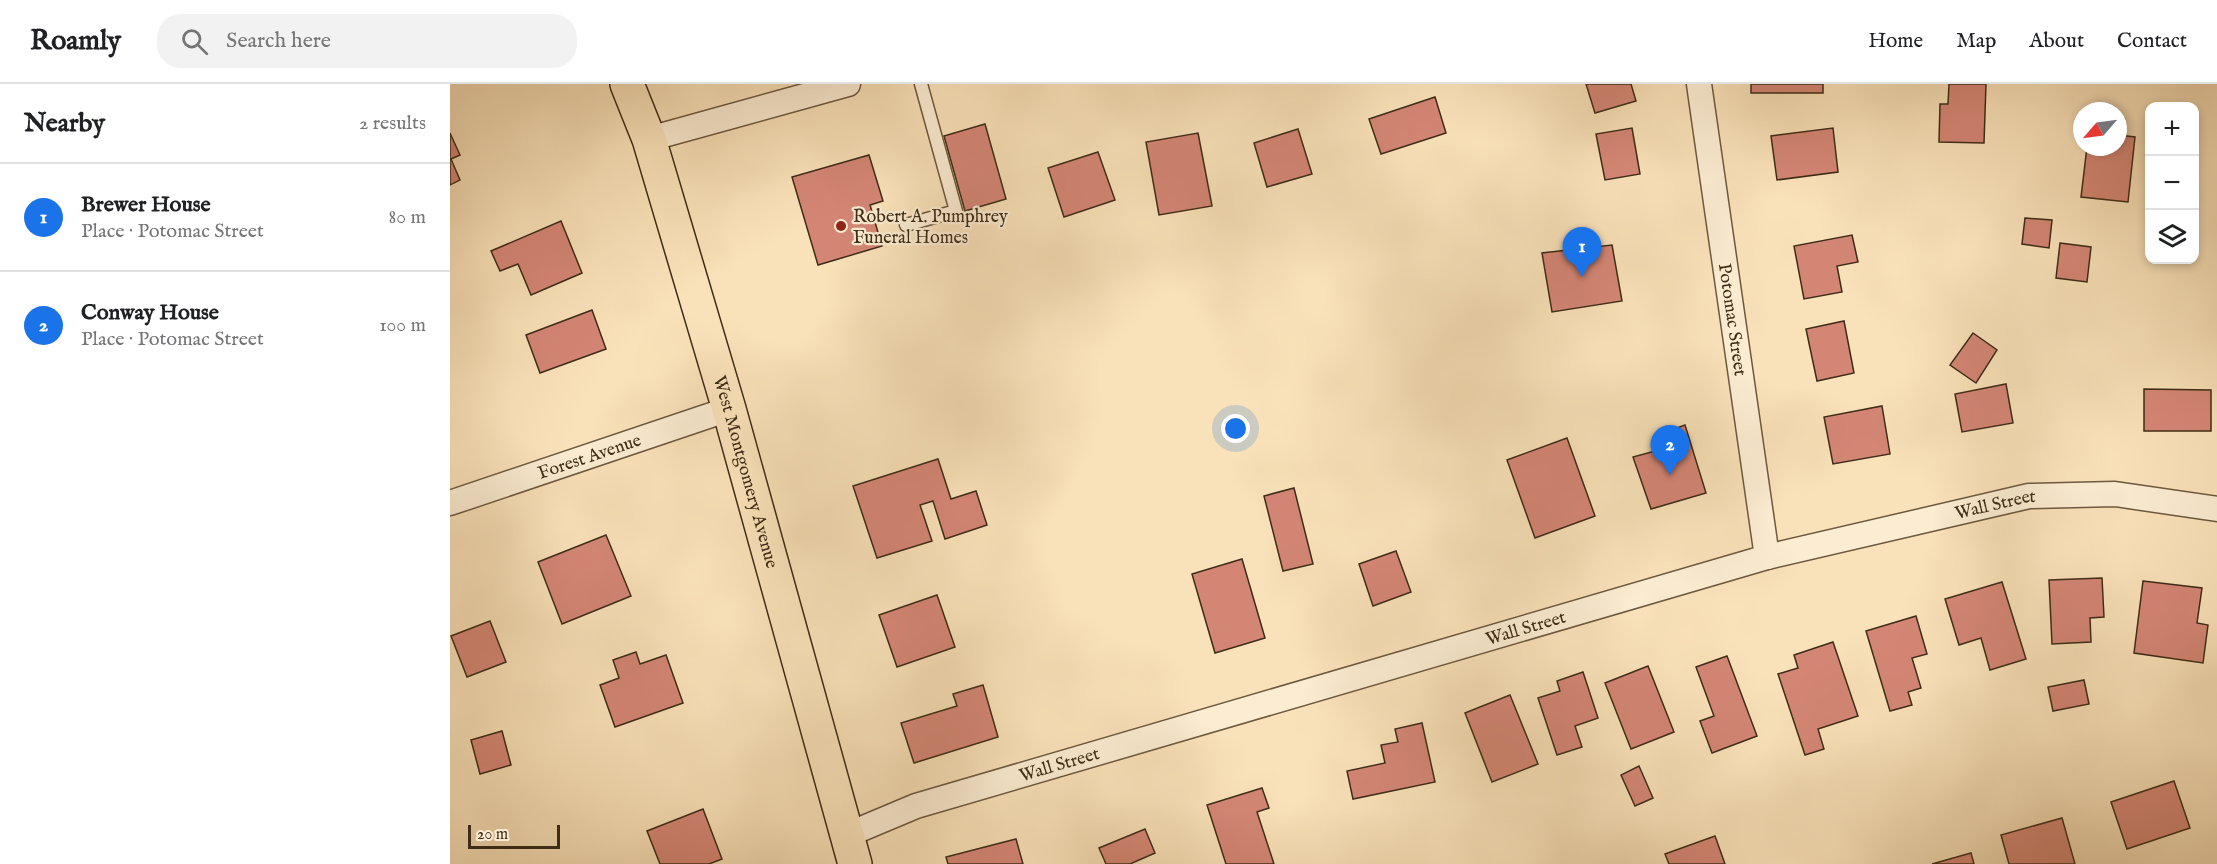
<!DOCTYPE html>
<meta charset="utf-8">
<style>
body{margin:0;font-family:"IM FELL English",serif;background:#f2f2f2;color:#202124}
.controls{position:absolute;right:18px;top:18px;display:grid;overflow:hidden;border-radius:12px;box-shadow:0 3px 9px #0003}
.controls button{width:54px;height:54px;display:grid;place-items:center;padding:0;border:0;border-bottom:2px solid #e0e0e0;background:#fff;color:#202124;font:30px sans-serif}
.compass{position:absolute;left:1623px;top:18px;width:54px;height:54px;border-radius:50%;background:#fff;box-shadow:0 3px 9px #0003;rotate:242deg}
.scale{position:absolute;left:18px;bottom:15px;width:92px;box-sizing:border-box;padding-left:6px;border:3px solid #3e2c16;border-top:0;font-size:16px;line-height:21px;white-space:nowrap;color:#3e2c16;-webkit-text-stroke:4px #fbecd2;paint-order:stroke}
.you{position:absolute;left:786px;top:345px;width:21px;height:21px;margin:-15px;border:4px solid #fff;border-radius:50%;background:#1a73e8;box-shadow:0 0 0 9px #1a73e833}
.badge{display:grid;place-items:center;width:39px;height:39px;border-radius:50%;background:#1a73e8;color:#fff;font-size:20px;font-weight:700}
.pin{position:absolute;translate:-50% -50px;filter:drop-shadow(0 2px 3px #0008)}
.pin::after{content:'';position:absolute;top:32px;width:21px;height:18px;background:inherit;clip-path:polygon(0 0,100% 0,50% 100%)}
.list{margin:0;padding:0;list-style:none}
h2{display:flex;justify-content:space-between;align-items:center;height:78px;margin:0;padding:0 24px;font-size:26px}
h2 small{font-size:20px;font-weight:400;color:#757577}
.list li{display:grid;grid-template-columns:39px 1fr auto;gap:18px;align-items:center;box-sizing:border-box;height:108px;padding:0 24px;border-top:2px solid #e0e0e0}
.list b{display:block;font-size:22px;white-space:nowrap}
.list p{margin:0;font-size:20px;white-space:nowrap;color:#757577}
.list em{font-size:20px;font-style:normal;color:#757577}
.icon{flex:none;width:33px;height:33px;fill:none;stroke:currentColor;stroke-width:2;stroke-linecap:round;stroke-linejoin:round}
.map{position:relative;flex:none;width:1767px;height:780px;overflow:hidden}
header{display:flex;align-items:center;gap:36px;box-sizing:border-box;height:84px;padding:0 30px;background:#fff;border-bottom:2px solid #e0e0e0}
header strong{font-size:28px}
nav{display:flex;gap:33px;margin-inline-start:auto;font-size:21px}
.search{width:420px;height:54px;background:#f2f2f2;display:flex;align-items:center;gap:15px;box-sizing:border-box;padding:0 21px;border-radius:24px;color:#757577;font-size:22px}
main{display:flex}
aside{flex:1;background:#fff}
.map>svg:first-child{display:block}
.building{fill:#d48675;stroke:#3e2c16;stroke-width:1.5}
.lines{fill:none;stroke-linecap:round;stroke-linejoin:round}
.lane-casing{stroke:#6d593f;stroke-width:15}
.street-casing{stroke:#6d593f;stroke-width:27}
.primary-casing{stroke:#3e2c16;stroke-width:36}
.lane{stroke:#fbecd2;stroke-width:12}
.street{stroke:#fbecd2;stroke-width:24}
.primary{stroke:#f9e1b9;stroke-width:33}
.poi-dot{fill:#8f2418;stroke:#fbecd2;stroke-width:2}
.labels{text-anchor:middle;stroke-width:4.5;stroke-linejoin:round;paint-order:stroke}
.poi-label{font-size:18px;fill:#3e2c16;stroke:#fbecd2;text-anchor:start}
.street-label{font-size:18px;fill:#3e2c16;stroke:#fbecd2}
</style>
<header>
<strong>Roamly</strong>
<div class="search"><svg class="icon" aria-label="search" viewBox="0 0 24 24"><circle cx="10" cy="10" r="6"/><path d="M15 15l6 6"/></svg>Search here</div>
<nav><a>Home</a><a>Map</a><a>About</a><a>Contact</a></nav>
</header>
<main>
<aside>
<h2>Nearby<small>2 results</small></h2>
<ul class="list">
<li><span class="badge">1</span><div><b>Brewer House</b><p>Place · Potomac Street</p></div><em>80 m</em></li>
<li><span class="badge">2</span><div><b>Conway House</b><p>Place · Potomac Street</p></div><em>100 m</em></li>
</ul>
</aside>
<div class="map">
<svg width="1767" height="780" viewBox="0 0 1767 780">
<rect width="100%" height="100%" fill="#f9e1b9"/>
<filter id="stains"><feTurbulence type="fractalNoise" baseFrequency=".00333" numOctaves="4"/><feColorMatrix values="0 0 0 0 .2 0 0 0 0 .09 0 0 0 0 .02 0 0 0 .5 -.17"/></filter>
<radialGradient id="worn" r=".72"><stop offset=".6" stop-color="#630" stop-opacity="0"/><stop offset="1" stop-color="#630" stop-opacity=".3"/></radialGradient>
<g class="building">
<polygon points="1136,0 1181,0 1186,17 1145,29"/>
<rect x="1301" y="0" width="72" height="9"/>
<polygon points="1499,0 1536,0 1534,59 1489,58 1490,20 1498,20"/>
<polygon points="985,13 996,49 931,70 919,35"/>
<polygon points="535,40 556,115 515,127 494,52"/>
<polygon points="1182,44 1190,90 1155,96 1146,50"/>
<polygon points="1383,44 1388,88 1327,96 1321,52"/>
<polygon points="848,45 862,90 817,103 804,59"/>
<polygon points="0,49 10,71 1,75 10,96 0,101"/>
<polygon points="748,49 762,122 709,131 696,58"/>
<polygon points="1668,51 1685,53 1678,118 1631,113 1637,63 1668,63"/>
<polygon points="648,68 665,116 614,133 598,84"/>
<polygon points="419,71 433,117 420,121 432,162 368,181 342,93"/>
<polygon points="1575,134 1602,136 1599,164 1572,160"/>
<polygon points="111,137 132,189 81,211 68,180 50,187 41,167"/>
<polygon points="1402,151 1408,178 1387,182 1392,208 1354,215 1344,162"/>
<polygon points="1610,159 1641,163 1637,198 1606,194"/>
<polygon points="1162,161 1172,217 1102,228 1092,169"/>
<polygon points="142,226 156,265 90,289 76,251"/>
<polygon points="1394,237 1404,289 1367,297 1356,245"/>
<polygon points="1523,249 1547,266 1526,299 1500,281"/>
<polygon points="1556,300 1563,339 1512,348 1505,310"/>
<polygon points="1694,305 1761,306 1761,347 1694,347"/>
<polygon points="1432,322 1440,370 1383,380 1374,333"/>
<polygon points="1235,341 1256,409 1201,425 1183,373 1209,366 1205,352"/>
<polygon points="1117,354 1145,432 1085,454 1057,376"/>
<polygon points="488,375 501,415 526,407 537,441 495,455 483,417 470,421 482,457 427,474 403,402"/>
<polygon points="844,404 863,480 833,487 814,412"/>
<polygon points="156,451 181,512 112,540 88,478"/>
<polygon points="946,467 961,508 923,522 909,480"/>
<polygon points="792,475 815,554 765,569 742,490"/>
<polygon points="1652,494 1654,533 1640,534 1641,558 1602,560 1599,496"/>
<polygon points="1693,497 1752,504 1747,539 1758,541 1753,579 1684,569"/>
<polygon points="1552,498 1576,575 1540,586 1531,554 1509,561 1495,515"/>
<polygon points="487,511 505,563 447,583 429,531"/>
<polygon points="1466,532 1477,570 1462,574 1471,604 1458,608 1462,621 1440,627 1416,547"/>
<polygon points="40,537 56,578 17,593 1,552"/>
<polygon points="1383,558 1408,632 1368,645 1374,665 1355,671 1328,590 1348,584 1344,571"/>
<polygon points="186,568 190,580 216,571 233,619 165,643 150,601 169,594 163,576"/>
<polygon points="1277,572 1307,652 1262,669 1250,637 1264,632 1246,583"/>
<polygon points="1198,582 1224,648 1181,665 1155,599"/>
<polygon points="1133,588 1148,634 1125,642 1132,663 1107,671 1088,614 1110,607 1107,597"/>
<polygon points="1634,596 1639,620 1603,627 1598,603"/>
<polygon points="533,601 548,653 464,679 451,639 507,622 503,610"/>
<polygon points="1060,611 1088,680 1042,698 1015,629"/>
<polygon points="972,639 985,698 903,715 897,687 935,679 931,661 948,658 945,645"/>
<polygon points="52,647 61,681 30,690 21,656"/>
<polygon points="1189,682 1203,714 1185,722 1171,691"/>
<polygon points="1724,697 1740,744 1677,765 1661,718"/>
<polygon points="812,704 819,724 807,728 824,780 776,780 757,721"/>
<polygon points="253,725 272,775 259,780 210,780 197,747"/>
<polygon points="1612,734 1625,780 1559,780 1551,751"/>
<polygon points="695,745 705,769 680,780 656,780 649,764"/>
<polygon points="1265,752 1275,780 1219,780 1215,770"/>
<polygon points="566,755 573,780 498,780 496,773"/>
<polygon points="1521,769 1524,780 1482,780"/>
</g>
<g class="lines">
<g class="lane-casing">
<polyline id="lane" points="456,141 506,127 471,0"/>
</g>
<g class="street-casing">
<g id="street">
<path id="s1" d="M 1249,0 L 1317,473"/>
<polyline points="199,55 398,0"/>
<path id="s2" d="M 0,419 L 279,325"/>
<path id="s3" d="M 397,751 L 466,722 L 1317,473 L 1579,412 L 1665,410 L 1767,425"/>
</g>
</g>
<g class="primary-casing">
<g id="primary">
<path id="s4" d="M 177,0 L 199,55 L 279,325 L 405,780"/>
</g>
</g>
<use href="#lane" class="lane"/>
<use href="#street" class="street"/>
<use href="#primary" class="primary"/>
</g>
<circle class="poi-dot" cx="391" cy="142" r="6"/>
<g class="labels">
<g class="poi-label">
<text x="403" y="138">Robert A. Pumphrey<tspan x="403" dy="21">Funeral Homes</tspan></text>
</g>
<g class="street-label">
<text dy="6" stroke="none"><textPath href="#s1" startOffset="238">Potomac Street</textPath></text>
<text dy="6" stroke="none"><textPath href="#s2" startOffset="147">Forest Avenue</textPath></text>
<text dy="6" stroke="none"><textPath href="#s4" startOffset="406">West Montgomery Avenue</textPath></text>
<text dy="6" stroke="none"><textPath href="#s3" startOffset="1196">Wall Street</textPath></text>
<text dy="6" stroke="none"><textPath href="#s3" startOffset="710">Wall Street</textPath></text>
<text dy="6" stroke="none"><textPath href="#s3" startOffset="224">Wall Street</textPath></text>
</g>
</g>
<rect width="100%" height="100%" filter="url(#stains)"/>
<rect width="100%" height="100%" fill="url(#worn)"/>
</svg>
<div class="controls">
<button>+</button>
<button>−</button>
<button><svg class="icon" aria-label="layers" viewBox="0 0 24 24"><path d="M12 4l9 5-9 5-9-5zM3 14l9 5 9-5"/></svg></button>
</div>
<svg class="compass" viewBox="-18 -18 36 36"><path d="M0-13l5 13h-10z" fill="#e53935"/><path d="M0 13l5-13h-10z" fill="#757577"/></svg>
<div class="scale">20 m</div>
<div class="you"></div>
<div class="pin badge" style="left:1132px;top:193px">1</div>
<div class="pin badge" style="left:1220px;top:391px">2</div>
</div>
</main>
